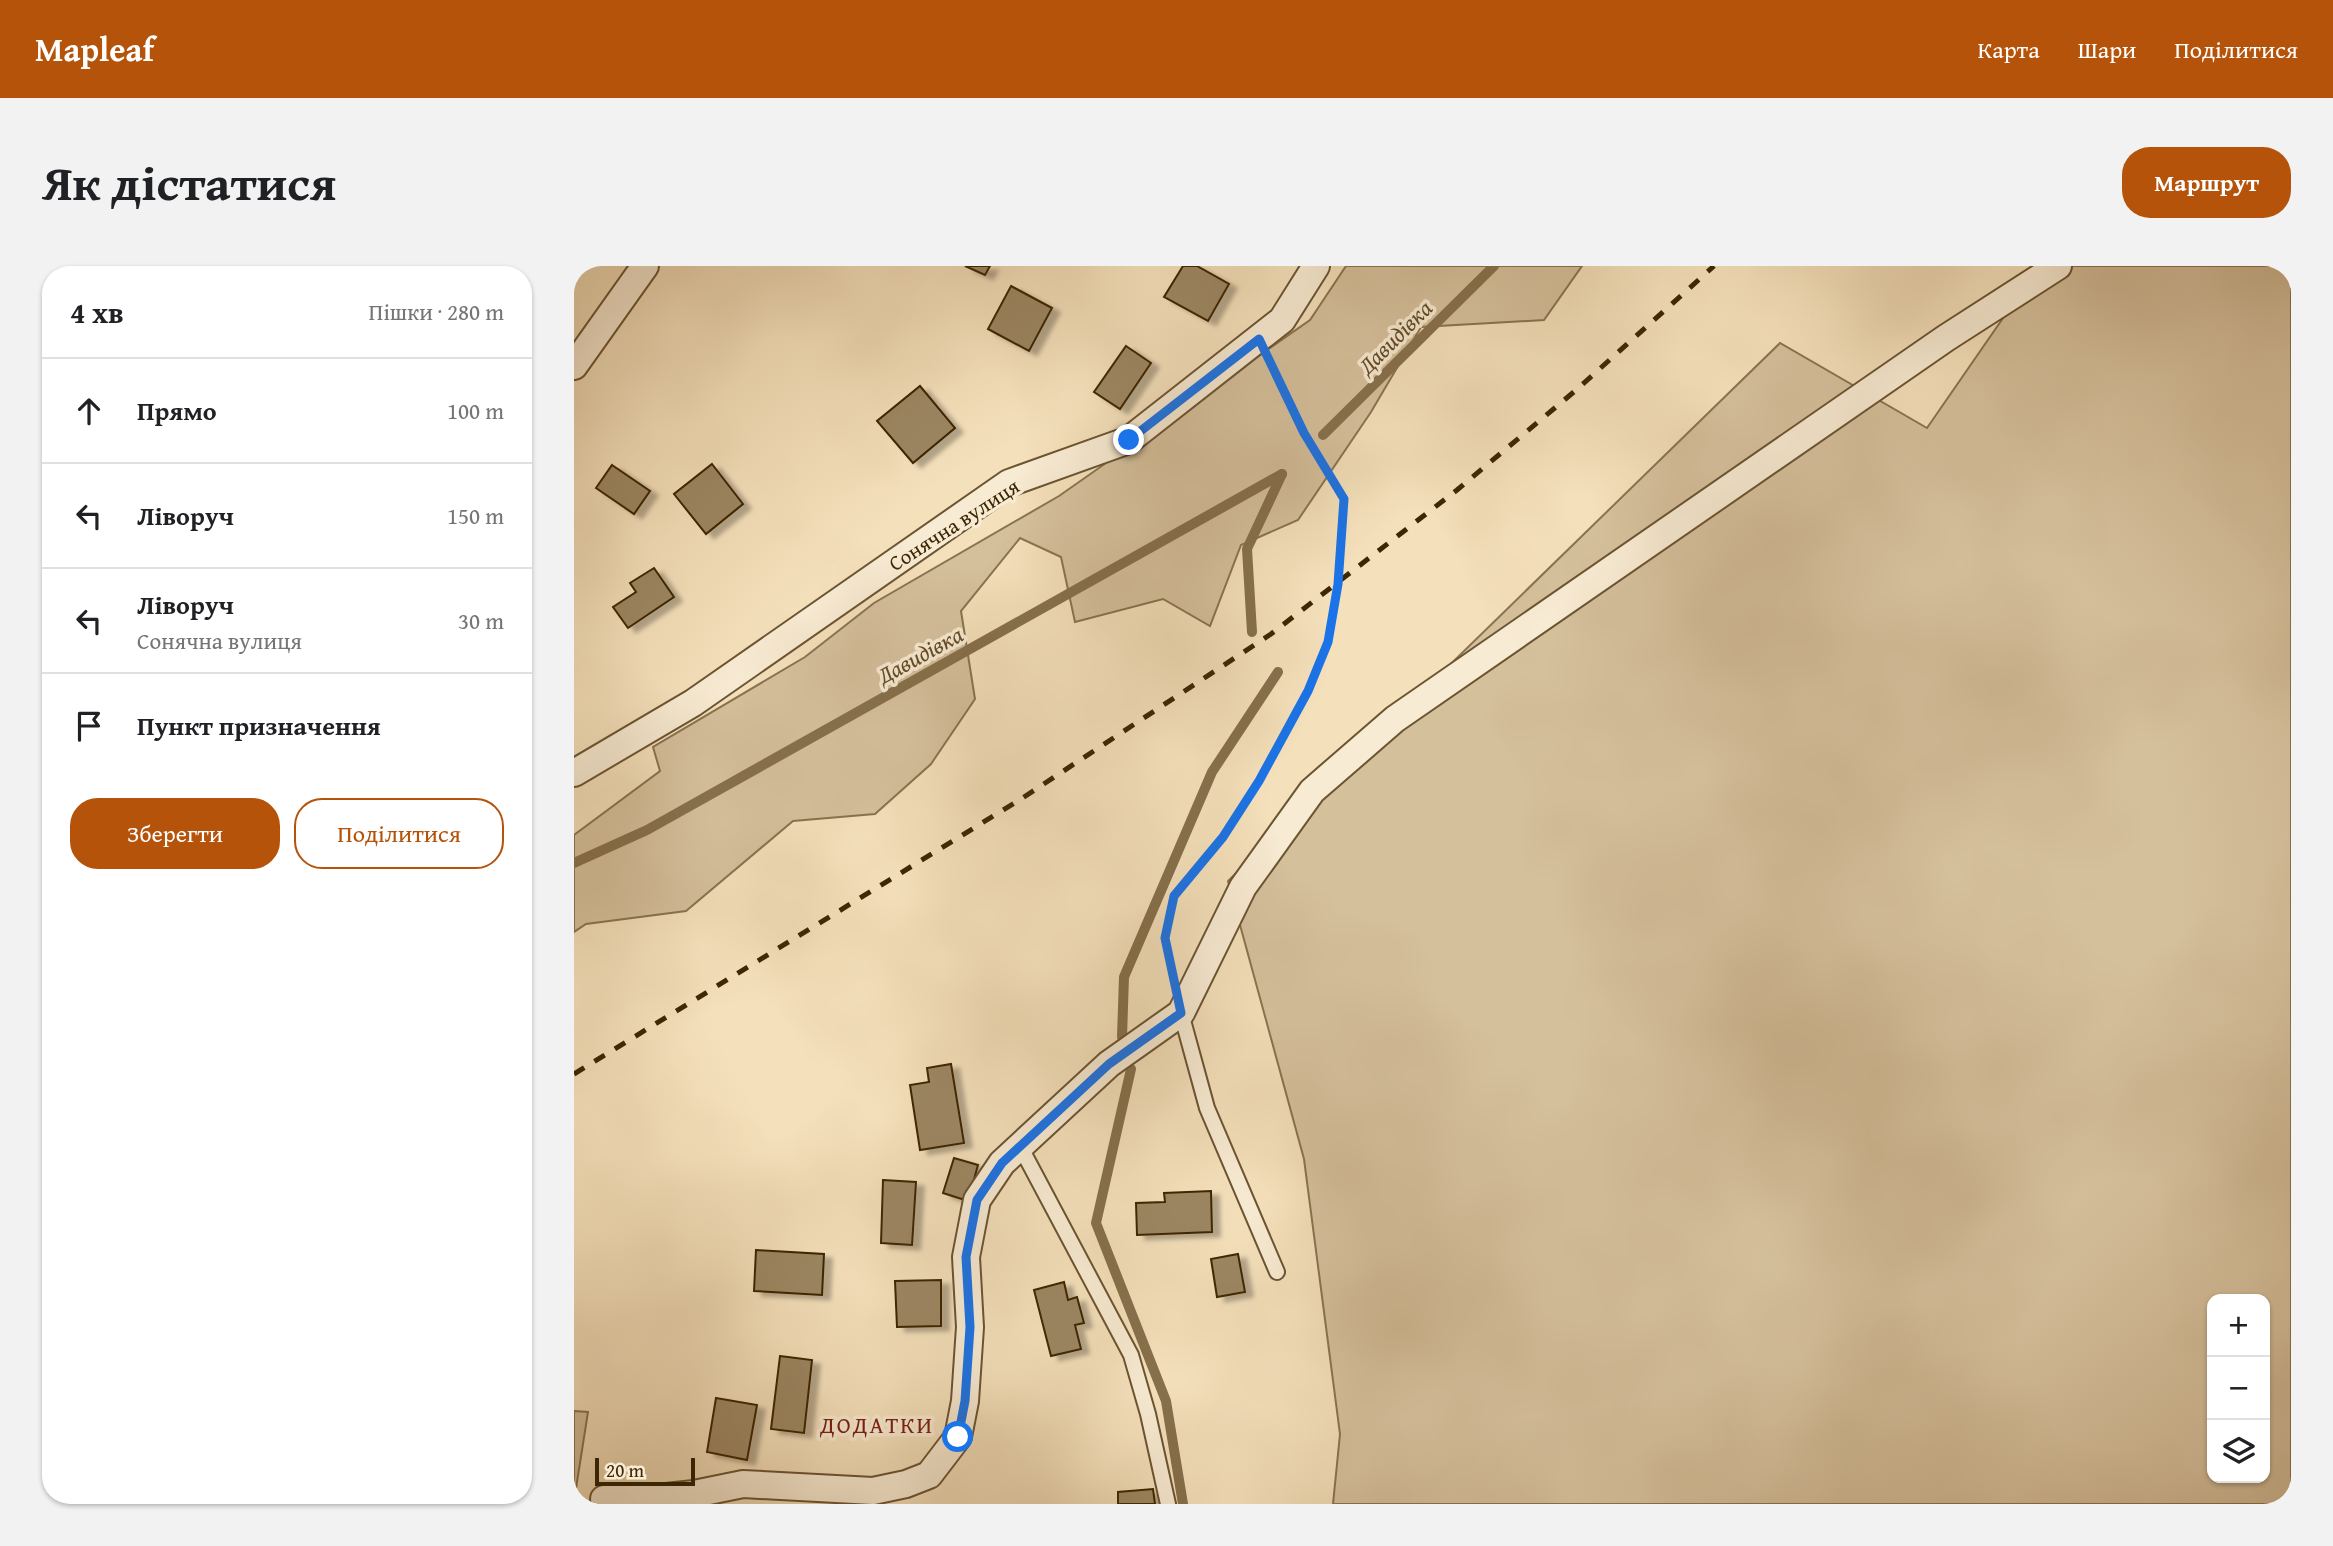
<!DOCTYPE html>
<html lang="uk">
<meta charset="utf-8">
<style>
body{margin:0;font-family:"Gentium Book Plus",serif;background:#f2f2f2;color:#202124}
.controls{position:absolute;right:21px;bottom:21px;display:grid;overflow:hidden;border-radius:14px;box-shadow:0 2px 5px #0004}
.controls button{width:63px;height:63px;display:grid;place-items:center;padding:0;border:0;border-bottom:2px solid #e0e0e0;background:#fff;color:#202124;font:35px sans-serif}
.scale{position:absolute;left:21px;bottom:18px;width:100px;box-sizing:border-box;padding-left:7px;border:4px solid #3d2603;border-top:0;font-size:19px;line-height:24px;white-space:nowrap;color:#3d2603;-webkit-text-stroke:5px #f8ebd3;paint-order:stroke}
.stop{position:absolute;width:21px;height:21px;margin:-16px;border:5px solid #1a73e8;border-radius:50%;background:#fff}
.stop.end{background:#1a73e8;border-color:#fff;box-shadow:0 2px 7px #0008}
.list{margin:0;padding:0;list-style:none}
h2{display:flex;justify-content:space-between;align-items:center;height:91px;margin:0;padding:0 28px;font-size:30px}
h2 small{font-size:23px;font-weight:400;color:#757577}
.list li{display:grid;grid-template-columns:46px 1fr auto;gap:21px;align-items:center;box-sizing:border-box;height:105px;padding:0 28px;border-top:2px solid #e0e0e0}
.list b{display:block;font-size:26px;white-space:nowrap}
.list p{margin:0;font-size:23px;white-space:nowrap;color:#757577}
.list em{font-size:23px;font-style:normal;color:#757577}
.actions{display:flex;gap:14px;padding:21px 28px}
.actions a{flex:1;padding:16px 0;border:2px solid #b45309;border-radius:28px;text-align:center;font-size:24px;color:#b45309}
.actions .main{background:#b45309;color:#fff}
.icon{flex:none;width:38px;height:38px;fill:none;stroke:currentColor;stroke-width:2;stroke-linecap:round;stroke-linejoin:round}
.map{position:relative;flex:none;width:1717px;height:1238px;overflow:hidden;border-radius:28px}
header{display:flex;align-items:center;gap:42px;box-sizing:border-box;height:98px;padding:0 35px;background:#b45309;color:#fff}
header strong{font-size:33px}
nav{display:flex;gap:38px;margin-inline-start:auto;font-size:24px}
.intro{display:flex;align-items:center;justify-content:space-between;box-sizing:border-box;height:168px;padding:0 42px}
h1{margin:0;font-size:49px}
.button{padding:18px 32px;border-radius:28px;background:#b45309;color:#fff;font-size:24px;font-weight:700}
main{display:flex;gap:42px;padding:0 42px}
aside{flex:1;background:#fff;border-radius:28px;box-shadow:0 2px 5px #0004}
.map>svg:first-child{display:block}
.green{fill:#d5c09c;stroke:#897350;stroke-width:2;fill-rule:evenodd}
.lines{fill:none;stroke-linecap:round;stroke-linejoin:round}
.stream{stroke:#86704c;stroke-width:10}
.building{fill:#9c8763;stroke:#3d2603;stroke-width:2;filter:url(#shadow)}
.lane-casing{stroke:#6b5431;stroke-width:18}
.street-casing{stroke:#6b5431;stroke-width:30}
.path{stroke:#3d2603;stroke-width:4.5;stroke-dasharray:5 3.5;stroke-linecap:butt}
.lane{stroke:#f8ebd3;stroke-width:14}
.street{stroke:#f8ebd3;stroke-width:26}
.rail{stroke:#3d2603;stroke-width:5;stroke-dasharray:12 12;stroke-linecap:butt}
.route{stroke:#1a73e8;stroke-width:9}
.labels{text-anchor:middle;stroke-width:7;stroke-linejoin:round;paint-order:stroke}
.street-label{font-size:21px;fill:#3d2603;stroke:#f8ebd3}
.water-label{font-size:23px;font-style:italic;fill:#614b27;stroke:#f8ebd3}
.neighbourhood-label{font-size:23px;letter-spacing:2px;fill:#7a1f14;stroke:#f8ebd3}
</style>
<header>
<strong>Mapleaf</strong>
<nav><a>Карта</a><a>Шари</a><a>Поділитися</a></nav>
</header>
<div class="intro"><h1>Як дістатися</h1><a class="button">Маршрут</a></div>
<main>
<aside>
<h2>4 хв<small>Пішки · 280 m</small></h2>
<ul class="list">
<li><svg class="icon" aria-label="ahead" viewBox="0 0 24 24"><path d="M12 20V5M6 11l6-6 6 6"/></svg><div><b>Прямо</b></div><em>100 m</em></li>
<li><svg class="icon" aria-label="left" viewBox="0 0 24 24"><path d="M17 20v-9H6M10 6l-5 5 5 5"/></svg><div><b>Ліворуч</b></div><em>150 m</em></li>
<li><svg class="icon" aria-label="left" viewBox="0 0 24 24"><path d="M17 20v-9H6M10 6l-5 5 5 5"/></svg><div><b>Ліворуч</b><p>Сонячна вулиця</p></div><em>30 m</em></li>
<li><svg class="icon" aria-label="arrive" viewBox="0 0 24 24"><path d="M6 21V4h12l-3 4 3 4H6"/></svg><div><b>Пункт призначення</b></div></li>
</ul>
<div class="actions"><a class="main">Зберегти</a><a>Поділитися</a></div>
</aside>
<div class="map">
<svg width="1717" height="1238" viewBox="0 0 1717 1238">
<defs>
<filter id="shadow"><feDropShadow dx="8" dy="4.5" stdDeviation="2" flood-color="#0004"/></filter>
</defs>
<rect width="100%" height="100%" fill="#f4e0bb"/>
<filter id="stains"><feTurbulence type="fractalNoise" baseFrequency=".00286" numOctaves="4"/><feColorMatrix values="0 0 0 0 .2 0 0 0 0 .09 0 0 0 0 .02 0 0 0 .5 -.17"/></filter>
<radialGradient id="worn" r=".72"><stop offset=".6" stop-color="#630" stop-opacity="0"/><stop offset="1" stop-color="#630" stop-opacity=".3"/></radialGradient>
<g class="green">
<polygon points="772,0 1008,0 970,54 847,61 797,146 724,254 667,279 636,360 589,333 501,356 487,291 446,272 387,345 401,433 357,498 301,548 219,555 112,645 12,658 0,666 0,569 86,505 79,481 231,391 300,337 485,230 736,54"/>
<path d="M 1465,0 L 1717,0 L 1717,1238 L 759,1238 L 766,1168 L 730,893 L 654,615 L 1206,77 L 1353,162 ZM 1638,1033 L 1691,1033 L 1691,1212 L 1638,1212 Z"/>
<polygon points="0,1145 14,1146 0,1235"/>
</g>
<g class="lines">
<g class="stream">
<polyline points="749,169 920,0"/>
<polyline points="678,366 673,283 708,208"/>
<polyline points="0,597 73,564 708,208"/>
<polyline points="548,771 550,711 638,506 704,406"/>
<polyline points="557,803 522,957 592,1135 609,1238"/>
</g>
</g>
<g class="building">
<polygon points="391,0 416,0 411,9"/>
<polygon points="609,0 623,0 655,18 634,55 590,31"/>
<polygon points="437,20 478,42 455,85 414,63"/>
<polygon points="552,80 577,97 546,143 520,126"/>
<polygon points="346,120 381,162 339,197 303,155"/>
<polygon points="138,198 169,238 132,268 100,228"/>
<polygon points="38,199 76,225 60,248 22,222"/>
<polygon points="80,302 100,331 54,362 39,341 62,326 56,317"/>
<polygon points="377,798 390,877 346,884 336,819 355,816 353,802"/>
<polygon points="380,892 404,899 394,935 369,927"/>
<polygon points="309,914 342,916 338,979 307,977"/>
<polygon points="637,925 638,966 563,969 562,937 591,936 590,927"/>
<polygon points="182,984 250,988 248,1029 180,1025"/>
<polygon points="664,988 671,1026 643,1031 637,993"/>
<polygon points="367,1014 367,1060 323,1061 321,1015"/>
<polygon points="490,1016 494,1034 503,1031 510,1057 501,1059 507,1083 477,1090 460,1024"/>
<polygon points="206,1090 238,1094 230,1167 197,1163"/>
<polygon points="142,1132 183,1139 173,1194 133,1186"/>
<polygon points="579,1223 581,1238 544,1238 544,1226"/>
</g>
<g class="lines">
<g class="lane-casing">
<g id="lane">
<polyline points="607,747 633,842 703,1006"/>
<polyline points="446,880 557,1089 574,1148 594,1238"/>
</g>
</g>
<g class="street-casing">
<g id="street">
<polyline points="0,100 71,0"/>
<polyline points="0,507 119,437 435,217 555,174 708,54 742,0"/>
<polyline points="30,1233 74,1233 120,1228 169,1218 299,1225 332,1218 355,1209 384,1171 391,1135 396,1061 392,991 403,934 428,897 535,798 607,747 669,621 738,525 821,453 1372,72 1484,0"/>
</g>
</g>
<polyline class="path" points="597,698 591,672 600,630 649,571 685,515 734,425 754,376 764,318 770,233 730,167 697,97"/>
<use href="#lane" class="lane"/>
<use href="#street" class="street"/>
<polyline class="rail" points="0,808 447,533 697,368 883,224 1001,125 1140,0"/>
</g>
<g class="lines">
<polyline class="route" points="384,1171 391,1135 396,1061 392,991 403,934 428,897 535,798 607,747 591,672 600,630 649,571 685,515 734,425 754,376 764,318 770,233 730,167 685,73 555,174"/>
</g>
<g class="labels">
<g class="street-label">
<text transform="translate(380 259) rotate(-33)" y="7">Сонячна вулиця</text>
</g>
<g class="water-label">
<text transform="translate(821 71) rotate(-45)" y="8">Давидівка</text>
<text transform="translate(346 389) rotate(-29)" y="8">Давидівка</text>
</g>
<g class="neighbourhood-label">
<text x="303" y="1167">ДОДАТКИ</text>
</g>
</g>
<rect width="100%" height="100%" filter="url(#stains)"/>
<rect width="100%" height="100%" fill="url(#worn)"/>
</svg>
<div class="controls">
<button>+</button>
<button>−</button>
<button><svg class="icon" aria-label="layers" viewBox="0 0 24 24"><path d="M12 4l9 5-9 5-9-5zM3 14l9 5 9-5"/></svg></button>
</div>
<div class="scale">20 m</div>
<div class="stop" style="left:384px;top:1171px"></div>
<div class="stop end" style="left:555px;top:174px"></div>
</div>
</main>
